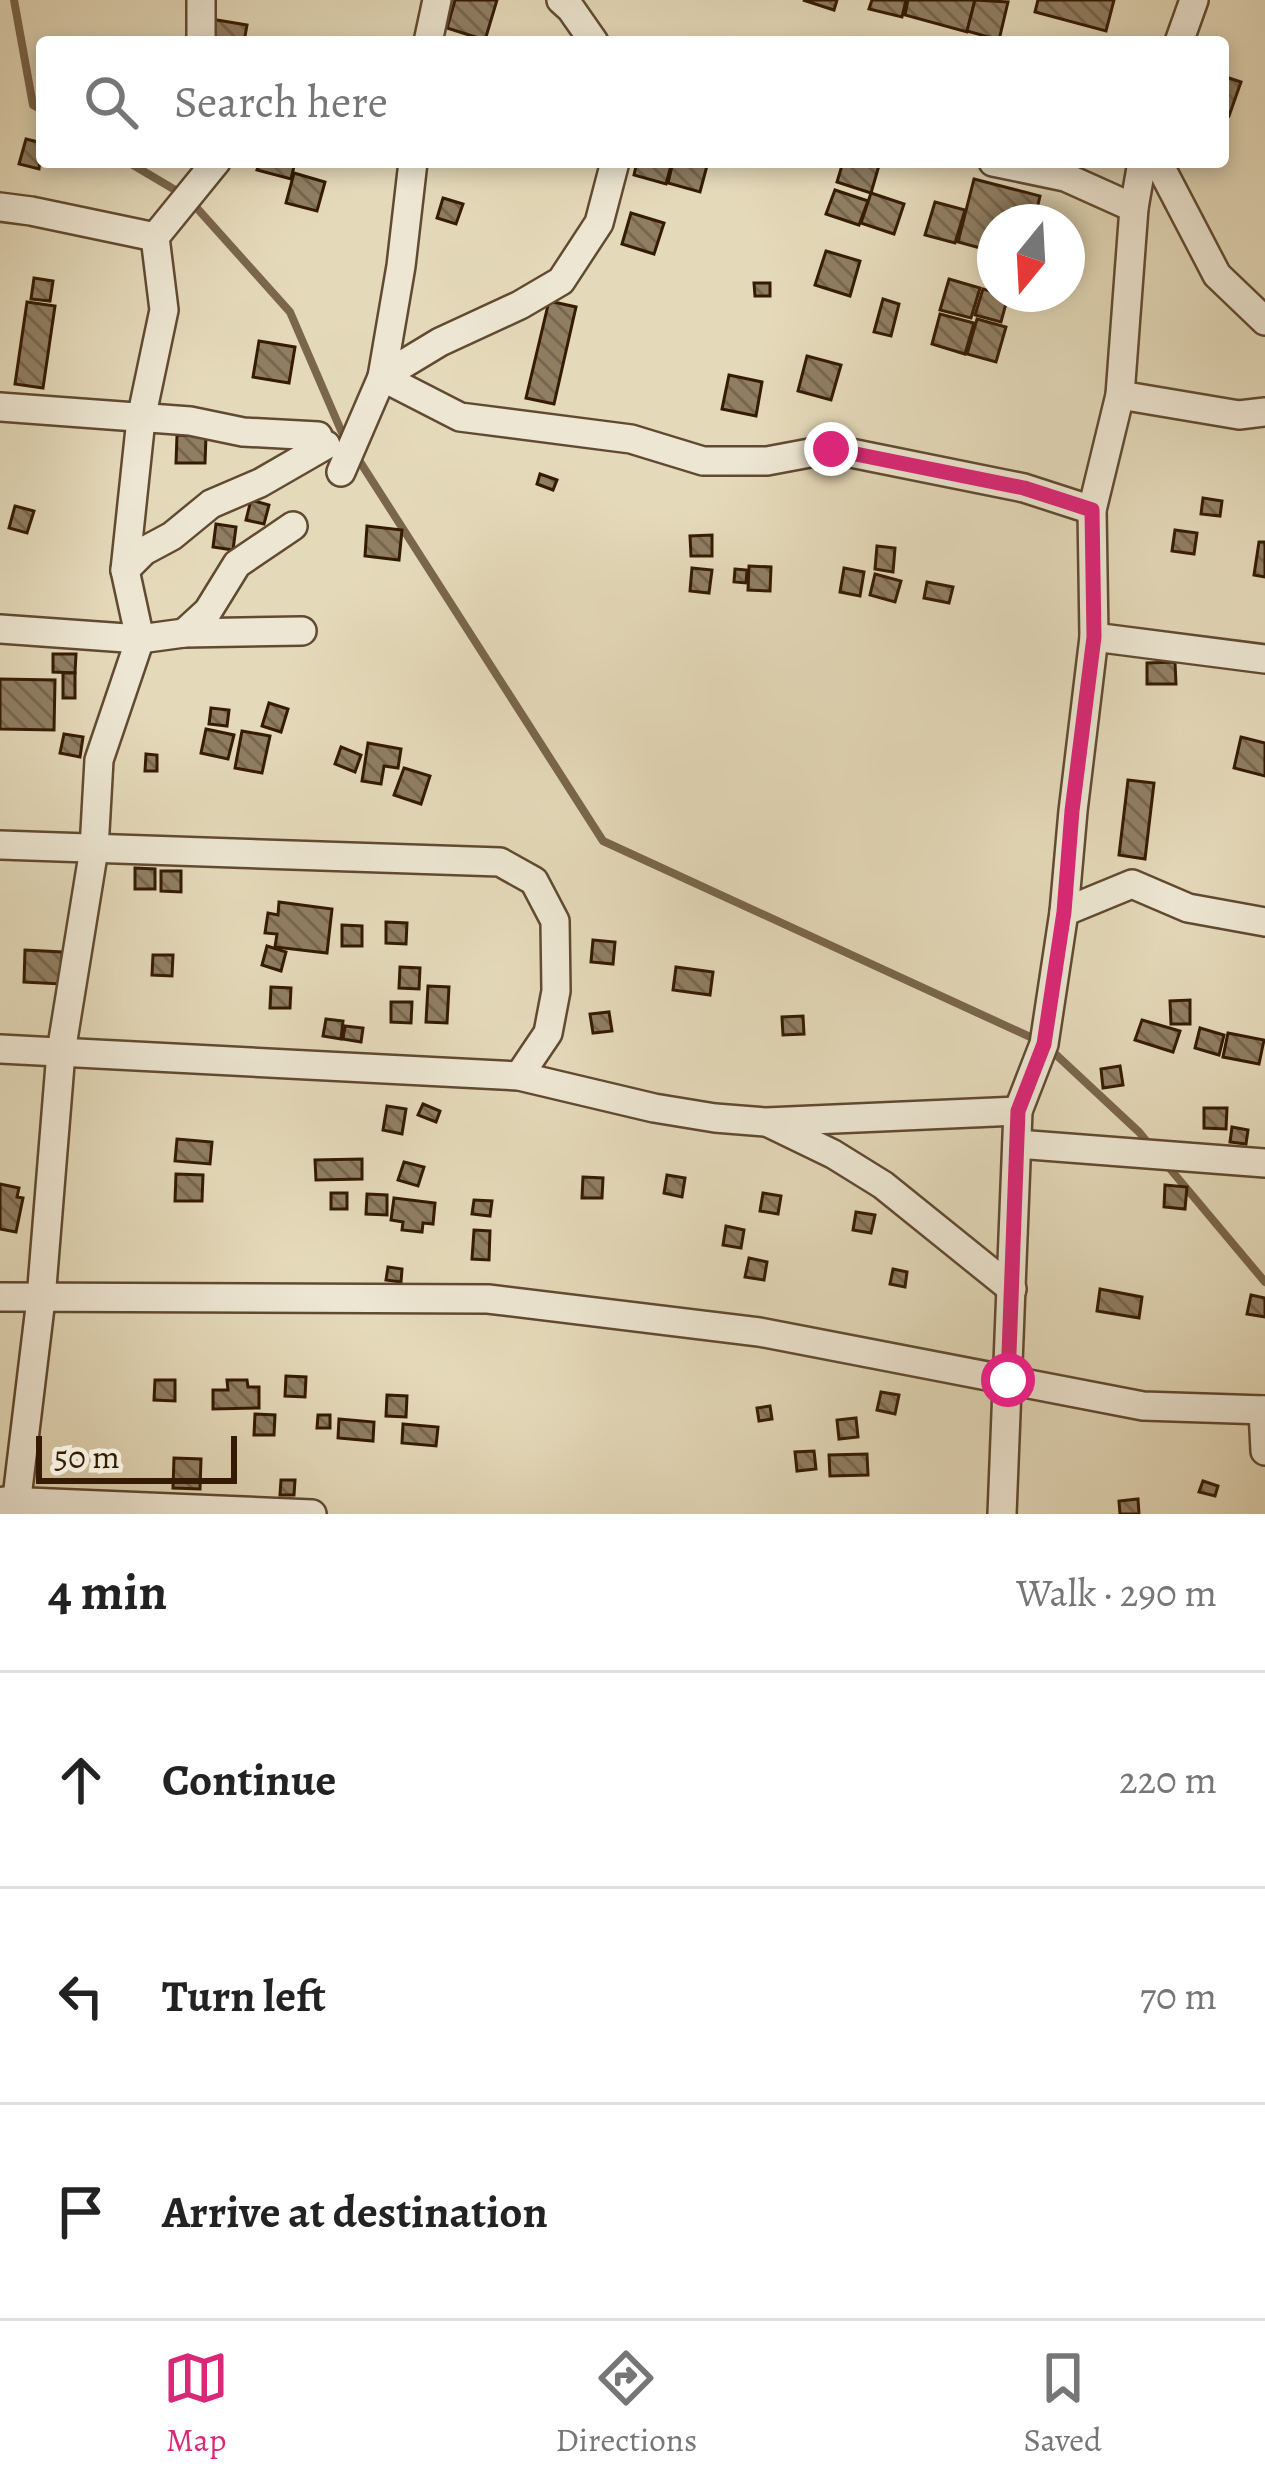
<!DOCTYPE html>
<meta charset="utf-8">
<style>
body{margin:0;font-family:Alegreya,serif;background:#f6f6f6;color:#222}
.compass{position:absolute;left:977px;top:204px;width:108px;height:108px;border-radius:50%;background:#fff;box-shadow:0 6px 18px #0003;rotate:198deg}
.scale{position:absolute;left:36px;bottom:30px;width:201px;box-sizing:border-box;padding-left:12px;border:6px solid #351b04;border-top:0;font-size:33px;line-height:42px;white-space:nowrap;color:#351b04;-webkit-text-stroke:9px #ede6d2;paint-order:stroke}
.stop{position:absolute;width:36px;height:36px;margin:-27px;border:9px solid #db2777;border-radius:50%;background:#fff}
.stop.end{background:#db2777;border-color:#fff;box-shadow:0 3px 12px #0008}
.list{margin:0;padding:0;list-style:none}
h2{display:flex;justify-content:space-between;align-items:center;height:156px;margin:0;padding:0 48px;font-size:51px}
h2 small{font-size:39px;font-weight:400;color:#767676}
.list li{display:grid;grid-template-columns:78px 1fr auto;gap:36px;align-items:center;box-sizing:border-box;height:216px;padding:0 48px;border-top:3px solid #e0e0e0}
.list b{display:block;font-size:45px;white-space:nowrap}
.list em{font-size:39px;font-style:normal;color:#767676}
.icon{flex:none;width:66px;height:66px;fill:none;stroke:currentColor;stroke-width:2;stroke-linecap:round;stroke-linejoin:round}
.map{position:relative;flex:none;width:1265px;height:1514px;overflow:hidden}
.search{position:absolute;background:#fff;box-shadow:0 6px 18px #0003;left:36px;right:36px;top:36px;height:132px;display:flex;align-items:center;gap:30px;box-sizing:border-box;padding:0 42px;border-radius:12px;color:#767676;font-size:45px}
.sheet{height:804px;background:#fff}
nav{display:flex;justify-content:space-around;align-items:center;box-sizing:border-box;height:168px;border-top:3px solid #e0e0e0;background:#fff;font-size:33px;color:#767676}
nav a{display:grid;justify-items:center;gap:6px}
nav .on{color:#db2777}
.map>svg:first-child{display:block}
.lines{fill:none;stroke-linecap:round;stroke-linejoin:round}
.stream{stroke:#7a664b;stroke-width:8}
.building{fill:url(#building-back-hatch);stroke:#351b04;stroke-width:3}
.minor-casing{stroke:#614a31;stroke-width:32}
.minor{stroke:#ede6d2;stroke-width:27}
.route{stroke:#db2777;stroke-width:15}
</style>
<div class="map">
<svg width="1265" height="1514" viewBox="0 0 1265 1514">
<defs>
<pattern id="building-back-hatch" width="6" height="6" patternUnits="userSpaceOnUse" patternTransform="scale(3)"><rect width="6" height="6" fill="#907e62"/><path d="M-1 5l2 2M0 0l6 6M5-1l2 2" fill="none" stroke="#76664f"/></pattern>
</defs>
<rect width="100%" height="100%" fill="#e4d9b9"/>
<filter id="stains"><feTurbulence type="fractalNoise" baseFrequency=".00167" numOctaves="4"/><feColorMatrix values="0 0 0 0 .2 0 0 0 0 .09 0 0 0 0 .02 0 0 0 .5 -.17"/></filter>
<radialGradient id="worn" r=".72"><stop offset=".6" stop-color="#630" stop-opacity="0"/><stop offset="1" stop-color="#630" stop-opacity=".3"/></radialGradient>
<g class="lines">
<g class="stream">
<polyline points="14,0 33,105 42,110"/>
<polyline points="128,162 187,197 290,312 346,442"/>
<polyline points="355,454 603,841 1039,1041"/>
<polyline points="1051,1050 1139,1132 1152,1148"/>
<polyline points="1166,1164 1265,1282"/>
</g>
</g>
<g class="building">
<polygon points="455,0 497,0 485,40 447,28"/>
<polygon points="803,0 837,0 834,10"/>
<polygon points="872,0 906,0 902,17 869,9"/>
<polygon points="908,0 975,0 967,32 905,15"/>
<polygon points="975,0 1008,2 999,40 967,31"/>
<polygon points="1038,0 1114,0 1106,31 1035,12"/>
<polygon points="211,19 247,25 244,42 207,42"/>
<polygon points="1223,76 1241,82 1229,116 1223,113"/>
<polygon points="26,139 42,143 39,169 19,164"/>
<polygon points="260,162 295,162 291,179 257,170"/>
<polygon points="637,162 672,162 666,184 634,175"/>
<polygon points="673,162 708,162 700,192 668,183"/>
<polygon points="843,162 880,162 871,193 837,182"/>
<polygon points="294,173 325,182 317,211 286,203"/>
<polygon points="974,179 1040,196 1034,222 995,222 995,252 958,242"/>
<polygon points="835,190 868,201 859,225 826,214"/>
<polygon points="871,193 904,204 894,234 861,223"/>
<polygon points="443,198 463,204 456,224 437,218"/>
<polygon points="935,202 965,210 955,243 925,235"/>
<polygon points="631,213 664,223 654,254 622,244"/>
<polygon points="826,251 860,261 850,296 815,285"/>
<polygon points="34,278 53,281 50,301 31,299"/>
<polygon points="949,279 980,288 971,318 940,310"/>
<polygon points="754,283 770,283 770,296 755,296"/>
<polygon points="983,289 1008,296 1001,322 975,315"/>
<polygon points="883,299 899,304 891,336 874,332"/>
<polygon points="549,301 576,307 554,404 526,398"/>
<polygon points="27,302 55,306 43,388 15,384"/>
<polygon points="940,314 974,323 965,354 932,344"/>
<polygon points="977,319 1006,327 996,362 967,354"/>
<polygon points="259,341 295,347 289,383 253,377"/>
<polygon points="807,356 841,365 831,400 798,391"/>
<polygon points="729,375 762,382 756,416 722,409"/>
<polygon points="177,435 206,436 205,463 176,463"/>
<polygon points="540,474 557,480 553,490 537,484"/>
<polygon points="1203,498 1222,501 1220,516 1201,514"/>
<polygon points="251,500 269,505 264,524 246,520"/>
<polygon points="15,506 34,511 27,533 9,528"/>
<polygon points="216,524 236,527 233,550 213,547"/>
<polygon points="367,526 402,530 399,560 365,556"/>
<polygon points="1175,530 1197,533 1194,554 1172,551"/>
<polygon points="712,535 712,556 691,556 690,536"/>
<polygon points="1259,542 1265,542 1265,577 1254,575"/>
<polygon points="877,546 895,548 893,572 875,569"/>
<polygon points="749,566 771,567 770,591 748,590"/>
<polygon points="692,568 712,570 709,593 690,591"/>
<polygon points="844,568 864,572 860,596 840,592"/>
<polygon points="735,569 747,570 746,583 734,582"/>
<polygon points="875,574 901,581 895,602 870,595"/>
<polygon points="927,582 953,587 949,603 924,598"/>
<polygon points="53,654 76,654 75,673 53,672"/>
<polygon points="1175,662 1176,684 1147,684 1147,663"/>
<rect x="63" y="673" width="12" height="25"/>
<polygon points="0,679 55,680 54,730 0,729"/>
<polygon points="269,703 288,709 281,732 262,726"/>
<polygon points="211,708 229,710 227,726 209,724"/>
<polygon points="206,729 234,735 228,759 201,753"/>
<polygon points="242,731 270,736 262,773 235,768"/>
<polygon points="64,734 83,737 80,757 60,753"/>
<polygon points="1241,737 1265,743 1265,776 1234,768"/>
<polygon points="368,743 401,749 398,768 384,766 381,784 362,781"/>
<polygon points="341,747 361,755 355,772 335,764"/>
<polygon points="146,754 157,755 157,771 145,771"/>
<polygon points="404,768 430,776 421,804 394,795"/>
<polygon points="1128,780 1154,783 1145,859 1119,855"/>
<polygon points="135,868 155,869 155,889 135,889"/>
<polygon points="161,871 181,871 181,892 161,891"/>
<polygon points="279,902 332,909 327,953 275,947 277,934 265,933 268,913 278,915"/>
<polygon points="386,922 407,923 406,944 386,943"/>
<polygon points="342,925 362,926 362,946 342,946"/>
<polygon points="593,940 615,942 613,964 591,962"/>
<polygon points="267,946 286,952 281,971 262,965"/>
<polygon points="25,950 62,952 61,984 24,982"/>
<polygon points="153,955 173,955 172,976 152,975"/>
<polygon points="400,967 420,968 419,989 399,988"/>
<polygon points="676,967 713,972 710,995 673,990"/>
<polygon points="428,986 449,987 447,1023 426,1022"/>
<polygon points="271,987 291,988 290,1008 270,1008"/>
<polygon points="1190,1000 1190,1024 1171,1024 1170,1001"/>
<polygon points="391,1002 412,1002 411,1023 391,1022"/>
<polygon points="609,1012 612,1031 593,1033 590,1014"/>
<polygon points="803,1016 804,1034 783,1035 782,1017"/>
<polygon points="326,1019 343,1021 341,1039 323,1036"/>
<polygon points="1142,1020 1180,1031 1173,1052 1135,1040"/>
<polygon points="345,1026 363,1028 361,1042 343,1039"/>
<polygon points="1200,1028 1224,1035 1219,1055 1195,1048"/>
<polygon points="1228,1033 1264,1040 1259,1064 1223,1057"/>
<polygon points="1120,1066 1123,1085 1103,1088 1101,1069"/>
<polygon points="423,1104 440,1111 436,1122 418,1115"/>
<polygon points="387,1106 406,1109 402,1134 383,1130"/>
<polygon points="1204,1108 1227,1108 1226,1129 1204,1128"/>
<polygon points="1232,1127 1248,1130 1246,1144 1230,1142"/>
<polygon points="177,1139 212,1142 210,1164 175,1161"/>
<polygon points="362,1159 362,1179 316,1180 315,1160"/>
<polygon points="404,1162 424,1167 418,1186 398,1180"/>
<polygon points="176,1174 203,1175 202,1201 175,1201"/>
<polygon points="667,1175 685,1178 682,1197 664,1193"/>
<polygon points="583,1177 603,1178 602,1198 582,1198"/>
<polygon points="0,1184 19,1188 17,1197 23,1198 16,1232 0,1229"/>
<polygon points="1165,1185 1187,1187 1185,1209 1164,1207"/>
<rect x="331" y="1193" width="16" height="16"/>
<polygon points="763,1193 781,1196 778,1214 760,1211"/>
<polygon points="367,1194 387,1195 387,1215 366,1214"/>
<polygon points="394,1198 435,1203 433,1224 423,1223 422,1232 402,1230 403,1222 391,1220"/>
<polygon points="474,1200 492,1201 490,1216 472,1214"/>
<polygon points="856,1212 875,1215 871,1233 853,1230"/>
<polygon points="726,1226 744,1230 741,1248 723,1245"/>
<polygon points="474,1230 490,1231 489,1260 472,1259"/>
<polygon points="749,1258 767,1262 764,1280 745,1277"/>
<polygon points="388,1267 402,1269 401,1282 386,1280"/>
<polygon points="893,1269 907,1272 905,1287 890,1284"/>
<polygon points="1100,1289 1142,1297 1139,1318 1097,1311"/>
<polygon points="1251,1295 1265,1298 1265,1317 1247,1314"/>
<polygon points="286,1376 306,1377 305,1397 285,1396"/>
<polygon points="155,1380 175,1380 175,1401 154,1400"/>
<polygon points="227,1380 247,1380 248,1387 259,1387 259,1408 213,1409 213,1390 228,1390"/>
<polygon points="881,1392 899,1395 895,1414 877,1410"/>
<polygon points="387,1395 407,1396 406,1417 386,1416"/>
<polygon points="770,1406 772,1419 759,1421 757,1408"/>
<polygon points="255,1414 275,1415 274,1435 254,1435"/>
<polygon points="318,1415 330,1415 330,1428 317,1428"/>
<polygon points="856,1418 858,1437 839,1439 837,1420"/>
<polygon points="339,1419 374,1422 373,1441 338,1438"/>
<polygon points="403,1424 438,1427 436,1446 402,1443"/>
<polygon points="814,1451 816,1469 797,1471 795,1452"/>
<polygon points="867,1454 868,1475 830,1476 829,1455"/>
<polygon points="174,1458 201,1459 200,1489 173,1488"/>
<polygon points="281,1480 295,1480 294,1495 280,1495"/>
<polygon points="1203,1481 1218,1486 1215,1496 1199,1492"/>
<polygon points="1138,1499 1139,1514 1120,1514 1119,1501"/>
</g>
<g class="lines">
<g class="minor-casing">
<g id="minor">
<polyline points="201,0 201,42"/>
<polyline points="561,0 571,9 594,42"/>
<polyline points="428,42 437,0"/>
<polyline points="1179,42 1194,0"/>
<polyline points="993,162 1065,177 1134,208"/>
<polyline points="1158,162 1217,275 1265,321"/>
<polyline points="0,207 31,211 155,237"/>
<polyline points="382,377 460,417 631,439 703,461 767,461 831,449 1024,488 1092,510"/>
<polyline points="382,377 440,342 520,305 561,281 599,223 615,162"/>
<polyline points="1120,395 1239,415 1265,412"/>
<polyline points="0,407 190,421 243,432 318,436"/>
<polyline points="341,472 382,377 401,266 413,162"/>
<polyline points="125,570 144,551 172,536 211,504 260,483 326,445"/>
<polyline points="0,629 140,639 184,633 302,631"/>
<polyline points="184,633 208,611 237,564 293,526"/>
<polyline points="1094,637 1265,659"/>
<polyline points="0,845 500,862 534,881 555,921 556,991 548,1033 519,1076"/>
<polyline points="1064,912 1132,884 1188,908 1265,922"/>
<polyline points="0,1049 519,1076 654,1108 715,1118 766,1122 1018,1111"/>
<polyline points="769,1123 833,1154 883,1185 1012,1289"/>
<polyline points="1017,1144 1265,1163"/>
<polyline points="0,1297 488,1299 759,1332 1143,1406 1265,1410"/>
<polyline points="1263,1410 1265,1451"/>
<polyline points="4,1501 312,1514"/>
<polyline points="15,1514 41,1299 61,1052 94,849 99,760 140,639 125,570 141,419 164,310 155,237 216,162"/>
<polyline points="1002,1514 1018,1111 1044,1044 1064,912 1073,811 1094,637 1092,510 1120,395 1134,208 1142,162"/>
</g>
</g>
<use href="#minor" class="minor"/>
</g>
<g class="lines">
<polyline class="route" points="831,449 1024,488 1092,510 1094,637 1072,811 1064,912 1044,1044 1018,1111 1008,1380"/>
</g>
<rect width="100%" height="100%" filter="url(#stains)"/>
<rect width="100%" height="100%" fill="url(#worn)"/>
</svg>
<svg class="compass" viewBox="-18 -18 36 36"><path d="M0-13l5 13h-10z" fill="#e53935"/><path d="M0 13l5-13h-10z" fill="#767676"/></svg>
<div class="scale">50 m</div>
<div class="stop" style="left:1008px;top:1380px"></div>
<div class="stop end" style="left:831px;top:449px"></div>
<div class="search"><svg class="icon" aria-label="search" viewBox="0 0 24 24"><circle cx="10" cy="10" r="6"/><path d="M15 15l6 6"/></svg>Search here</div>
</div>
<section class="sheet">
<h2>4 min<small>Walk · 290 m</small></h2>
<ul class="list">
<li><svg class="icon" aria-label="ahead" viewBox="0 0 24 24"><path d="M12 20V5M6 11l6-6 6 6"/></svg><div><b>Continue</b></div><em>220 m</em></li>
<li><svg class="icon" aria-label="left" viewBox="0 0 24 24"><path d="M17 20v-9H6M10 6l-5 5 5 5"/></svg><div><b>Turn left</b></div><em>70 m</em></li>
<li><svg class="icon" aria-label="arrive" viewBox="0 0 24 24"><path d="M6 21V4h12l-3 4 3 4H6"/></svg><div><b>Arrive at destination</b></div></li>
</ul>
</section>
<nav>
<a class="on"><svg class="icon" aria-label="map" viewBox="0 0 24 24"><path d="M3 6l6-2 6 2 6-2v14l-6 2-6-2-6 2zM9 4v14M15 6v14"/></svg>Map</a>
<a><svg class="icon" aria-label="directions" viewBox="0 0 24 24"><path d="M12 3l9 9-9 9-9-9zM9 14v-3h6M13 9l2 2-2 2"/></svg>Directions</a>
<a><svg class="icon" aria-label="saved" viewBox="0 0 24 24"><path d="M7 4h10v16l-5-4-5 4z"/></svg>Saved</a>
</nav>
